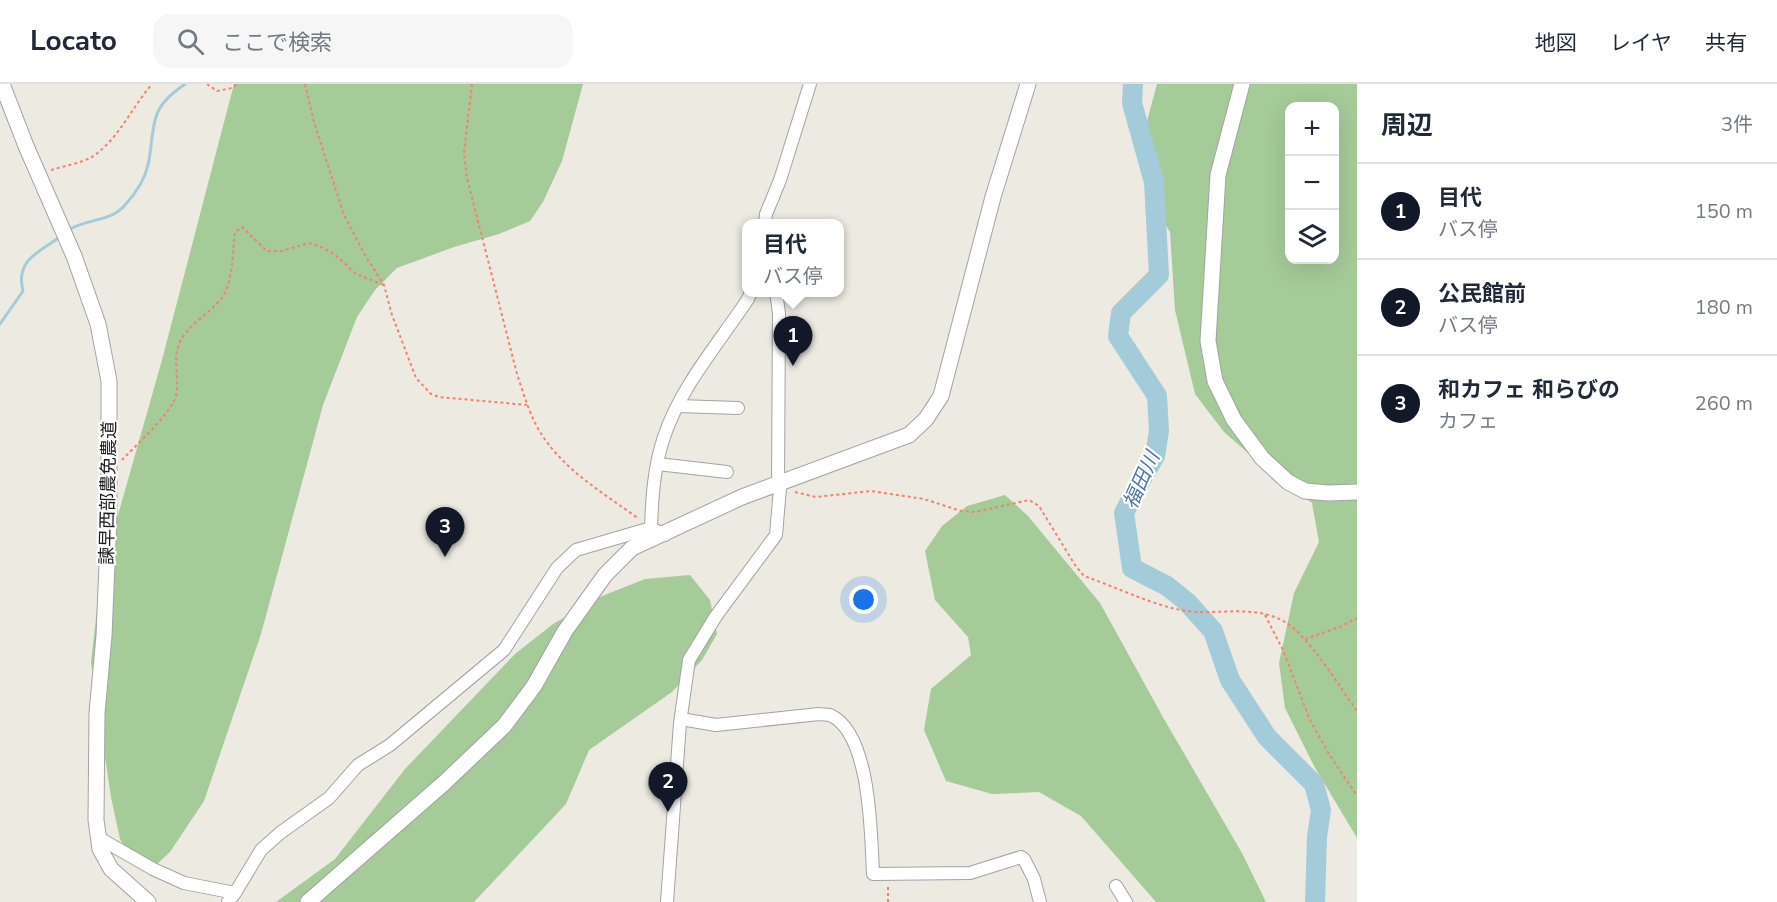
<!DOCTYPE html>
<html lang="ja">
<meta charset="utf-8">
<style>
body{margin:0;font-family:"Nunito Sans","Noto Sans JP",sans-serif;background:#f6f6f7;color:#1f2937}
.controls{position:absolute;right:18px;top:18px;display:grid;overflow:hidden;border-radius:12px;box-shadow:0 6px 24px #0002}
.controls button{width:54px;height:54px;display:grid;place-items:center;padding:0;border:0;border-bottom:2px solid #e0e1e3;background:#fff;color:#1f2937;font:30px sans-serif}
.you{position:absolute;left:864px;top:516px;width:21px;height:21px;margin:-15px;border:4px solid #fff;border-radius:50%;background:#1a73e8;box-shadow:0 0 0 9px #1a73e833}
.badge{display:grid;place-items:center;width:39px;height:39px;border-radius:50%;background:#111827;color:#fff;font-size:20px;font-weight:700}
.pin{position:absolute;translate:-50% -50px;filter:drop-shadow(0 2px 3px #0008)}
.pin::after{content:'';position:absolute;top:32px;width:21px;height:18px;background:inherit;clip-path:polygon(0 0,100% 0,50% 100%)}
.popup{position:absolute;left:742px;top:135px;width:102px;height:78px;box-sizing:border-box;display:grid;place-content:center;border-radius:12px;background:#fff;filter:drop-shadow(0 2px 4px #0005);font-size:20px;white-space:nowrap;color:#747a83}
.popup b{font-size:22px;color:#1f2937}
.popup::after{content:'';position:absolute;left:50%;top:100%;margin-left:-12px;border:12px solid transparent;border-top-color:#fff}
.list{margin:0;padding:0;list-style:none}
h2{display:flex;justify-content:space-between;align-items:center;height:78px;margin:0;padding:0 24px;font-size:26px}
h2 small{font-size:20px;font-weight:400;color:#747a83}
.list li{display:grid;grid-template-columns:39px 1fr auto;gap:18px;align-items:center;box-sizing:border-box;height:96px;padding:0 24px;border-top:2px solid #e0e1e3}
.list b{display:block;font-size:22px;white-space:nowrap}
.list p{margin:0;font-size:20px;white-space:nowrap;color:#747a83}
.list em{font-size:20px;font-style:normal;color:#747a83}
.icon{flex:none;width:33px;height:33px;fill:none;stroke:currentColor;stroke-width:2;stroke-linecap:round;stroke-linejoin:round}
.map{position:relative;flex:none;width:1357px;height:818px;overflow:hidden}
header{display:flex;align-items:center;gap:36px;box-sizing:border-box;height:84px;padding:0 30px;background:#fff;border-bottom:2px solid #e0e1e3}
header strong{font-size:28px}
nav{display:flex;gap:33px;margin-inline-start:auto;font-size:21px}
.search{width:420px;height:54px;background:#f6f6f7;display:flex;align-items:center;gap:15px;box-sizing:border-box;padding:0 21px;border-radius:18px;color:#747a83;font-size:22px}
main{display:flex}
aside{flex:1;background:#fff}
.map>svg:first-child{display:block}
.forest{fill:#a5cb98;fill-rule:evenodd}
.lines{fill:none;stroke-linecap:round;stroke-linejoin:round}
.stream{stroke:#a4cbd9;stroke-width:3}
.river{stroke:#a4cbd9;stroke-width:20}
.minor-casing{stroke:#a3a3a3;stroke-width:14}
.tertiary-casing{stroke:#a3a3a3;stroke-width:17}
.path{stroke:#f3816d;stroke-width:2;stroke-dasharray:3 3;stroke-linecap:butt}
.minor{stroke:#fff;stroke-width:12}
.tertiary{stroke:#fff;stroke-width:15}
.labels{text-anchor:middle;stroke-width:4.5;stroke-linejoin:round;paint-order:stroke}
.street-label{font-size:18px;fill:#1c1c1c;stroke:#fff}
.water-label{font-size:20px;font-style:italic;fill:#4d76a7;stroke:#fff}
</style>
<header>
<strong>Locato</strong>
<div class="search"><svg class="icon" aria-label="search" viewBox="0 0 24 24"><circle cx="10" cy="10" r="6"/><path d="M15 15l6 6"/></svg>ここで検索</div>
<nav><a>地図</a><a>レイヤ</a><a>共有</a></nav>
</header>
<main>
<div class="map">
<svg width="1357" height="818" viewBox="0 0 1357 818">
<rect width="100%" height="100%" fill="#edeae2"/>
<g class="forest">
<polygon points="234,0 583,0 562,77 543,118 530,137 499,150 454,163 397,184 375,206 357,233 323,321 261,550 204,717 170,768 156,781 131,776 120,755 111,713 91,578 101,491 162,276"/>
<path d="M 1157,0 L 1357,0 L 1357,754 L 1314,682 L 1285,624 L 1279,579 L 1294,509 L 1319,458 L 1312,419 L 1264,383 L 1224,348 L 1195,310 L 1175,226 L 1170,148 L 1151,117 L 1143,52 ZM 1290,22 L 1334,22 L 1334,176 L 1290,176 Z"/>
<polygon points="1005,411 1028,432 1100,519 1164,635 1242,769 1266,818 1156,818 1081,732 1039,708 992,710 946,697 924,646 931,605 971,571 968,553 935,516 925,467 942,442 967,422"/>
<polygon points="690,491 710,516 717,550 702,576 672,608 589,666 566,720 474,818 276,818 335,775 405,685 515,570 553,540 602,512 645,495"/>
</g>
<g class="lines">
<g class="stream">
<path d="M 67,147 C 85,134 110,139 125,121 C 135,110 145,95 148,81 C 152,64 151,46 157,30 C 162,17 174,8 185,0"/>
<path d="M 0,240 L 23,207 C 15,176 39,168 60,153"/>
</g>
<polyline class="river" points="1133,0 1132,19 1154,98 1159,191 1121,229 1118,252 1157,312 1159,347 1155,372 1142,394 1124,429 1132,484 1167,502 1187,518 1213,547 1230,596 1267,653 1314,700 1321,726 1317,753 1315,818"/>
<g class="minor-casing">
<g id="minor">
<polyline points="765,140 766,130 780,96 810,0"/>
<polyline points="678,322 738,324"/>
<polyline points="658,380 727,388"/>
<path d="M 651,444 C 652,414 654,382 664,353 C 681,302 719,259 748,215 L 751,208"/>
<path d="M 681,635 L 716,641 L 819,630 C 823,631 829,630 832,632 C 871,652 871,752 873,790 L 970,789 L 1021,773 L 1024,775 L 1034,795 L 1040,818"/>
<polyline points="655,701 676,702"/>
<polyline points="99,754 153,785 184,799 235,809"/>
<polyline points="1116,802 1126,818"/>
<polyline points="228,818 235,809 261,766 280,749 329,714 358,681 390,661 504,566 557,484 576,466 651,444 665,451"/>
<polyline points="667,818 680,639 689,576 716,532 776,451 780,404 778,400 779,229 776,208"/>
</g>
</g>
<g class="tertiary-casing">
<g id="tertiary">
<polyline points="2,0 26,62 74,172 98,240 109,297 109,432 104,552 97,629 96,736 100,765 111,785 148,818"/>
<polyline points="1242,0 1218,91 1208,257 1215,297 1234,336 1262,374 1288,398 1305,407 1328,409 1357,408"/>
<polyline points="308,818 444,699 504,642 534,602 565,547 605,491 632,464 742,413 909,351 926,335 941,312 993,113 1028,0"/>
</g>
</g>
<g class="path">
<polyline points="207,0 217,7 232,4 237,0"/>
<polyline points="305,0 314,38 344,131 365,171 384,201 392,231 416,294 431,310 439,313 527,321"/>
<path d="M 472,0 L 464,69 L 467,94 L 517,290 C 524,311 531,336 544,354 C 568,389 605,410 639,435"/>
<path d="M 51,86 C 64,82 81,79 92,73 C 119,55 132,23 152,0"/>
<path d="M 122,376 C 138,359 163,337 174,317 C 183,298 169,275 182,254 C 192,238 210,229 221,215 C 234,198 232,168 235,148 L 242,143 L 267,167 L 282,167 L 309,159 L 321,163 L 334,170 L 356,190 L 384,201"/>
<path d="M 795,408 L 816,413 L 871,407 L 924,415 L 961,427 L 975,428 L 1029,416 L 1039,422 L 1075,481 L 1084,492 C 1113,502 1146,518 1176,525 C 1211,534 1251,518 1285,538 C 1309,552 1339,602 1357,627"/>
<polyline points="1265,531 1283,566 1310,636 1329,670 1357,712"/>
<polyline points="1305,555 1340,543 1357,534"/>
<polyline points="888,818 888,800"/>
</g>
<use href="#minor" class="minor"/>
<use href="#tertiary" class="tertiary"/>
</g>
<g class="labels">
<g class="street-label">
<text transform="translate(108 409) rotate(-89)" y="6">諫早西部農免農道</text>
</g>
<g class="water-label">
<text transform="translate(1141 396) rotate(-66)" y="7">福田川</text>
</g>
</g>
</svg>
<div class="controls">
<button>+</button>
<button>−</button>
<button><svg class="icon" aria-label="layers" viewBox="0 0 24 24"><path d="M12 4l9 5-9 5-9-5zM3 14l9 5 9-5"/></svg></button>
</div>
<div class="you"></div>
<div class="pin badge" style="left:793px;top:282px">1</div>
<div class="popup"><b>目代</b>バス停</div>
<div class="pin badge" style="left:668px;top:728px">2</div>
<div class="pin badge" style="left:445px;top:473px">3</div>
</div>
<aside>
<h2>周辺<small>3件</small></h2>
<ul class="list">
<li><span class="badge">1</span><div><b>目代</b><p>バス停</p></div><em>150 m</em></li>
<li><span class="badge">2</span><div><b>公民館前</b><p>バス停</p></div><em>180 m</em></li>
<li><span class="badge">3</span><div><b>和カフェ 和らびの</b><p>カフェ</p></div><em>260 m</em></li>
</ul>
</aside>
</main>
